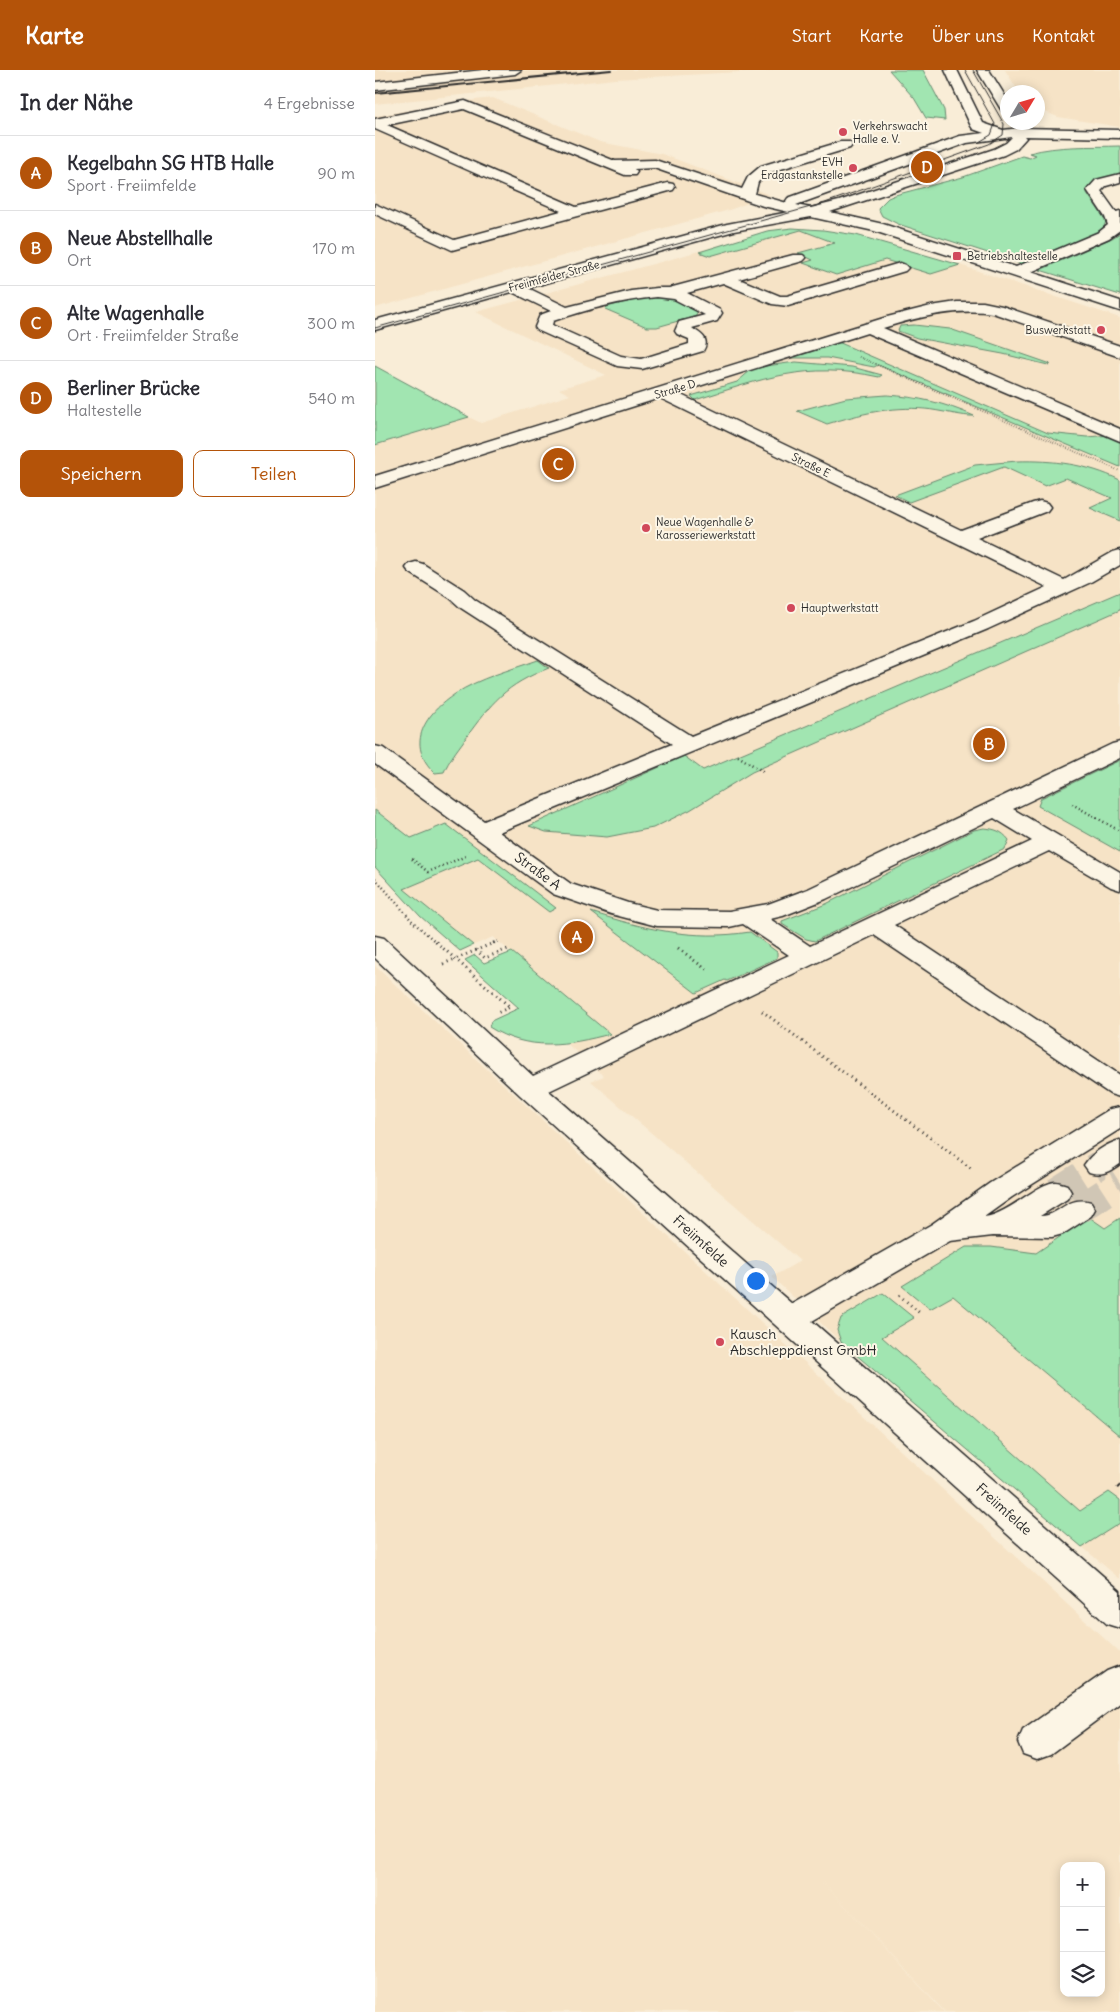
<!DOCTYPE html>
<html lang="de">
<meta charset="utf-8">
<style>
body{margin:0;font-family:Delius,sans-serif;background:#f7f7f7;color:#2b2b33}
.controls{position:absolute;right:15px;bottom:15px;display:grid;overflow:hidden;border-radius:10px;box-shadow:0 2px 12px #0003}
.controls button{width:45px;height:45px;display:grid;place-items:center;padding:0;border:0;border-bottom:1px solid #e1e1e2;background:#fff;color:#2b2b33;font:25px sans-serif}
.compass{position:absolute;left:625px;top:15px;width:45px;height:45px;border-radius:50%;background:#fff;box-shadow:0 2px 12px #0003;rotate:52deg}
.you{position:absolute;left:380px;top:1210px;width:18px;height:18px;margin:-12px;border:4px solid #fff;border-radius:50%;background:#1a73e8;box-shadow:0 0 0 8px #1a73e833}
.badge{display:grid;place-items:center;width:32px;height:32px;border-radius:50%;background:#b45309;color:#fff;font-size:16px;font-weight:700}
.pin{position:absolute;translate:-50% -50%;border:2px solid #fff;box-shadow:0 1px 5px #0006}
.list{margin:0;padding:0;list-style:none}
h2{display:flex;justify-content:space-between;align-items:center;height:65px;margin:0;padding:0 20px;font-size:21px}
h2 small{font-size:16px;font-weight:400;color:#7c7c81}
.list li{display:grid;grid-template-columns:32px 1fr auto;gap:15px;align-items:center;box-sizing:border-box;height:75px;padding:0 20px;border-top:1px solid #e1e1e2}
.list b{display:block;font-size:19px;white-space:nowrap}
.list p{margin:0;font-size:16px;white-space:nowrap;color:#7c7c81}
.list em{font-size:16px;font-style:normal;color:#7c7c81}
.actions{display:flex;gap:10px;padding:15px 20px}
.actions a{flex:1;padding:11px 0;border:1px solid #b45309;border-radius:10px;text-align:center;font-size:18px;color:#b45309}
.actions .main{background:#b45309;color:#fff}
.icon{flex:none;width:28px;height:28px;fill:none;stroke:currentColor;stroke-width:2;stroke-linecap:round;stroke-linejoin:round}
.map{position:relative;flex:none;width:745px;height:1942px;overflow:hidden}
header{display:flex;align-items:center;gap:30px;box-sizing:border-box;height:70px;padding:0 25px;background:#b45309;color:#fff}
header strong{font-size:24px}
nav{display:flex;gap:28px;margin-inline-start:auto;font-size:18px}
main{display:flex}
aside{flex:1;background:#fff}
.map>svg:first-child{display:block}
.built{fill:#f6e3c6;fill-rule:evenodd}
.green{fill:#a1e5b1;stroke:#66886e}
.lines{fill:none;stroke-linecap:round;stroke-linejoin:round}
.minor-tunnel{stroke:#d0c6b5;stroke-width:29;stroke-dasharray:29 15;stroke-linecap:butt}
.minor-casing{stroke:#2b2b2b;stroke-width:3}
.path-far3{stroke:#2b2b2b;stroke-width:2;stroke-dasharray:0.5 2;stroke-linecap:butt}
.path-far2{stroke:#2b2b2b;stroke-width:2.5;stroke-dasharray:1 3;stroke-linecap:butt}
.path-far1{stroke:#2b2b2b;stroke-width:3;stroke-dasharray:1 4;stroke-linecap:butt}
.path{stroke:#2b2b2b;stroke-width:4.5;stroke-dasharray:2 5;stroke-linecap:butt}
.minor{fill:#fcf5e5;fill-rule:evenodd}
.tram{stroke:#2b2b2b;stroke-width:1}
.rail{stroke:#2b2b2b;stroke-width:2}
.poi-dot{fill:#d1495b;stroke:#fcf5e5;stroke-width:2}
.labels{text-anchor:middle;stroke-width:4;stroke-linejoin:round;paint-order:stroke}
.far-poi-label{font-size:11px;fill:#2b2b2b;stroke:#fcf5e5;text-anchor:start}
.far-street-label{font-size:11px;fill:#2b2b2b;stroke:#fcf5e5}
.street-label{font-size:14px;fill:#2b2b2b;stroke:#fcf5e5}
.poi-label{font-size:14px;fill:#2b2b2b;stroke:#fcf5e5;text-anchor:start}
</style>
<header>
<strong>Karte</strong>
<nav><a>Start</a><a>Karte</a><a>Über uns</a><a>Kontakt</a></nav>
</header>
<main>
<aside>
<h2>In der Nähe<small>4 Ergebnisse</small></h2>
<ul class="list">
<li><span class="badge">A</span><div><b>Kegelbahn SG HTB Halle</b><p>Sport · Freiimfelde</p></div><em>90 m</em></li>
<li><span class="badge">B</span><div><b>Neue Abstellhalle</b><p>Ort</p></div><em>170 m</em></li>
<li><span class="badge">C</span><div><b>Alte Wagenhalle</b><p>Ort · Freiimfelder Straße</p></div><em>300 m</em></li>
<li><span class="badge">D</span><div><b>Berliner Brücke</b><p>Haltestelle</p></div><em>540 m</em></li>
</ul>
<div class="actions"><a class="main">Speichern</a><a>Teilen</a></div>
</aside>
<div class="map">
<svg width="745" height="1942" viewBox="0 0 745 1942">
<rect width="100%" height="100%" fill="#f9edd7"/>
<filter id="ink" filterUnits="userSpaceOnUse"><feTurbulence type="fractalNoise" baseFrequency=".02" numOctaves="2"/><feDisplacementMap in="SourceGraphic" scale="10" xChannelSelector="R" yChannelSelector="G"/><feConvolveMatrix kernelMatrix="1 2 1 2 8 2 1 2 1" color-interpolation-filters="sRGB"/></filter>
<g filter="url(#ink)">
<g class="built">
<polygon points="0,0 399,0 241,9 0,34"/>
<polygon points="630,0 745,0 745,57 683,47 663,39 662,22 644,22"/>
<polygon points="118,28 225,72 287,84 395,125 354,140 0,238 0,46 82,32"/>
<polygon points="417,158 448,160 481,165 585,195 745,248 745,1509 466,1272 397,1207 425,1191 216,1011 229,1006 191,973 235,964 118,867 85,881 45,846 0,797 0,375 94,347 106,353 195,325 184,319 231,305 101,242 293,190 392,161"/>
<path d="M 0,896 L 745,1583 L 745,1942 L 570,1942 L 440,1804 L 569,1942 L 0,1942 ZM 689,1796 L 726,1796 L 726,1923 L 689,1923 Z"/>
</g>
<g class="green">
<polygon points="514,0 548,0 569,40 570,50 551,48 539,28"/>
<path d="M 745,76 L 745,105 C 734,108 712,109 712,123 L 731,151 L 729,157 L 720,164 L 651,193 L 647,194 L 523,154 L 507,146 L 503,138 L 513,128 L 520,125 L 588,107 L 647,86 L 655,88 L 661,85 L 654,83 C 684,75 714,77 745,76 Z"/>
<polygon points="417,158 448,160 481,165 585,195 556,204 510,190 461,205 428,193 438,190 423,183 460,173 426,160 335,186 324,182 392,161"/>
<polygon points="745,163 745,225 665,200 737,168"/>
<polygon points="277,225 290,225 323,240 321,246 282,257 272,257 230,239 232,237"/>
<polygon points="539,255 575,259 676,294 673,295 628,284 542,268 523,261 525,256"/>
<polygon points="463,272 673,363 712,367 736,365 745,370 745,397 503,295 499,297 452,288 409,288"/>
<path d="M 421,292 L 477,297 L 507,305 L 504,307 C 431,291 388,309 320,330 L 316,326 L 362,312 L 376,300 L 383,297 Z"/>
<polygon points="0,296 94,347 0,375"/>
<path d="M 512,325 C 543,327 570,333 599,346 C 590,347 563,340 550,339 C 516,336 485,344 452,354 L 422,341 L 471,328 Z"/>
<path d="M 642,391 C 678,390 712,394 745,410 L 745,451 L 715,438 L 737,428 L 691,408 L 670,416 L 629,397 L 534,432 L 520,425 L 600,395 Z"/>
<polygon points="745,522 745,540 377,702 315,740 278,758 232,767 171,762 154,756 309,686 328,700"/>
<path d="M 163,590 L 174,598 C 130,615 117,632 90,669 C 82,680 74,690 69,702 L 60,703 C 29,674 51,643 80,624 C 104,608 135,600 163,590 Z"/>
<polygon points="745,690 745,782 663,736 666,728"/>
<polygon points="0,740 36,768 71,754 181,838 174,842 103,788 29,819 98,875 85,881 45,846 0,797"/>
<path d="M 609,758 C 620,759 627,761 634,770 L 630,779 L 440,871 L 431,869 L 407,854 L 407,851 L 451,834 L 599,760 Z"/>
<path d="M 216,842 C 270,859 318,871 375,862 L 402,882 L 402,888 L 352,911 L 350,910 L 321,923 Z"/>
<path d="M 137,882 L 235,964 C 193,975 153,982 114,957 L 116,951 L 144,938 L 90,890 L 100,885 L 109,893 Z"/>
<polygon points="714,1147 730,1158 745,1148 745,1366 578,1226 555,1239 527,1216 591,1177 616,1177 661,1183"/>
<polygon points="508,1223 539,1248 507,1267 705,1441 734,1422 745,1430 745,1453 707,1477 466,1272 462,1260 466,1248"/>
</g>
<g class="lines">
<g class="minor-tunnel">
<polyline points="681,1122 724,1095"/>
<polyline points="705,1139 745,1113"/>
</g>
<g class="minor-casing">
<g id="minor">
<polygon points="108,0 146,0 140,4 0,20 0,12"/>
<path d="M 570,0 L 582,0 L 608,53 L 628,60 L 645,58 L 745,60 L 745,68 L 649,66 L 651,68 L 641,79 L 629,85 L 455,142 L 508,154 L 641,197 L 724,162 L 733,155 L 730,147 L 712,120 L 721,110 L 745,104 L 745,112 L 731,116 L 726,121 L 741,142 L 745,141 L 745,160 L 734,168 L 656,202 L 745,231 L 745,241 L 499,161 L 436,147 L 359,161 L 153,218 L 192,237 L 256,221 L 282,218 L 294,218 L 418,185 L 428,185 L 431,188 L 428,191 L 364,209 L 405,226 L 412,226 L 525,193 L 530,195 L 533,198 L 530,201 L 413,236 L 397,234 L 348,213 L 312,223 L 345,240 L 347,243 L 342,251 L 317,258 C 325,264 336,268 328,281 L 267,299 L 242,296 L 162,260 L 160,257 L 165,245 L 176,241 L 137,222 L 0,260 L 0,250 L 352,154 L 414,142 L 388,136 L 279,98 L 259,99 L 262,102 L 260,105 L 250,105 L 89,39 L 12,55 L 201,137 L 293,113 L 298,114 L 300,117 L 298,120 L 77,180 L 0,144 L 0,134 L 79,170 L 186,141 L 0,59 L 0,49 L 90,31 L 240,91 L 280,90 L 367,119 L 373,107 L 386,96 L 465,72 L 475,72 L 477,75 L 475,78 L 396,102 L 383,112 L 380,124 L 412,133 L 411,131 L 413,128 L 585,66 L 609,63 L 598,59 L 596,56 ZM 637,67 L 631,73 L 619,79 L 464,131 L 436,138 L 421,135 L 592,73 ZM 282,227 L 299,229 L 330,245 L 304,252 L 300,261 L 302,264 L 314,269 L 314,274 L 266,289 L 246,286 L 177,255 L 178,251 C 211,240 247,230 282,227 Z"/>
<polygon points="602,0 614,0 632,29 632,42 627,41"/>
<path d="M 582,232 L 608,232 L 627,236 L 745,276 L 745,287 L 618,243 C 580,238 544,247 508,258 L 745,359 L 745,371 L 492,263 L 302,323 L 586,460 L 658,433 L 665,431 L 672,433 L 675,437 L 672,441 L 602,468 L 689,510 L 738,482 L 745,480 L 745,495 L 714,513 L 613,559 L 124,762 L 196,814 L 253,833 L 282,840 L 354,841 L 393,834 L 433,819 L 737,674 L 745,672 L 745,688 L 638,739 L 745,802 L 745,820 L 736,817 L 674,781 L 519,855 L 745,1005 L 745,1027 L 735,1024 L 499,865 L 174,1021 L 417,1234 L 557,1154 L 615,1113 L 735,1039 L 745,1037 L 745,1059 L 637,1127 L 609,1147 C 634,1144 661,1114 680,1112 C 684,1112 688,1114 692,1115 L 696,1122 L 692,1129 L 665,1146 C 685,1147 690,1125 716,1132 L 720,1139 L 716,1146 L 688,1164 L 677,1167 L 618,1166 L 575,1171 L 437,1251 L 745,1521 L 745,1558 L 732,1554 L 145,1025 L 0,888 L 0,866 L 9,868 L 158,1006 L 414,885 L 368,854 L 354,857 L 282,856 L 236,844 L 178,824 L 0,694 L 0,676 L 8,678 L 109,751 L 297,674 L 86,538 L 75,528 L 34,502 L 31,498 L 34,494 L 41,492 L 48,494 L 89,520 L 100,530 L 316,666 L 599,551 L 672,517 L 285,328 L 0,418 L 0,406 L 512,247 L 556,236 ZM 619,748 L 657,771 L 435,876 L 395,849 L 408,846 L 451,829 Z"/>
<path d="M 745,1070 L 745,1094 C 734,1102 727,1106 714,1102 L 709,1095 C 717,1083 731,1074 745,1070 Z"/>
<polygon points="745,1596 745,1633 676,1684 662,1689 648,1684 643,1672 648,1660 732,1601"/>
</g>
</g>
<polyline class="path-far3" points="484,287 745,401"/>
<g class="path-far2">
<polyline points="363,686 389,702"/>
<polyline points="697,734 745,761"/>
<polyline points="37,789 53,802 91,786"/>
<polyline points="0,808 38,852 62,873"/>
<polyline points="118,873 123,871"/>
</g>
<g class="path-far1">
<polyline points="61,872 135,937 122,943"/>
<polyline points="303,878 332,900"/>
<polyline points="101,880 110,888 133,879"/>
<polyline points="68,894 121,872"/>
<polyline points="387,941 598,1100"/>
<polyline points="524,1225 546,1244"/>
</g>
<polyline class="path" points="743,1416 745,1418"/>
<use href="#minor" class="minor"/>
<g class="tram">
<polyline points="590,0 620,54 616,65 604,72"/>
<polyline points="0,258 450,133 614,74 628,65 629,54 598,0"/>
</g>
<polyline class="rail" points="0,23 236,0"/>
</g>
</g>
<g class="poi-dot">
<circle cx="468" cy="62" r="5"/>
<circle cx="478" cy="98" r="5"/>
<rect x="577" y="181" width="10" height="10" rx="2.5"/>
<circle cx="726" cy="260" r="5"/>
<circle cx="271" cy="458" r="5"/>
<circle cx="416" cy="538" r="5"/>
<circle cx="345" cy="1272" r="5"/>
</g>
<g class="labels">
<g class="far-poi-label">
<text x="478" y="60">Verkehrswacht<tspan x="478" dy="13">Halle e. V.</tspan></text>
<text x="468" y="96" text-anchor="end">EVH<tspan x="468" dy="13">Erdgastankstelle</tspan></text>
<text x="592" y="190">Betriebshaltestelle</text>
<text x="716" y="264" text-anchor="end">Buswerkstatt</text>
<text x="281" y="456">Neue Wagenhalle &amp;<tspan x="281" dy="13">Karosseriewerkstatt</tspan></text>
<text x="426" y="542">Hauptwerkstatt</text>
</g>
<g class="far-street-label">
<text transform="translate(179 206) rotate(-15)" y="4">Freiimfelder Straße</text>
<text transform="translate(300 319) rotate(-17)" y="4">Straße D</text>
<text transform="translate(436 395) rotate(26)" y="4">Straße E</text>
</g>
<g class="street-label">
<text transform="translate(163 801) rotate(36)" y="5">Straße A</text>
<text transform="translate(326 1171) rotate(42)" y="5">Freiimfelde</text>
<text transform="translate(629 1439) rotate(42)" y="5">Freiimfelde</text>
</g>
<g class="poi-label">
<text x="355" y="1269">Kausch<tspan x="355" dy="16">Abschleppdienst GmbH</tspan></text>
</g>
</g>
</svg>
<div class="controls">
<button>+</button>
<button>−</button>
<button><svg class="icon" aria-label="layers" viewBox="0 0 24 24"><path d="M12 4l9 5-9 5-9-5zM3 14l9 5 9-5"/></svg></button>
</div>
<svg class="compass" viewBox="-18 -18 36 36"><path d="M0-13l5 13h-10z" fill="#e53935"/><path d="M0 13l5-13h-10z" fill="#7c7c81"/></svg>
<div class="you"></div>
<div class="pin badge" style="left:202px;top:867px">A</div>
<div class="pin badge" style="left:614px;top:674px">B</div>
<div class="pin badge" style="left:183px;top:394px">C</div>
<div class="pin badge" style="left:552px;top:97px">D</div>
</div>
</main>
